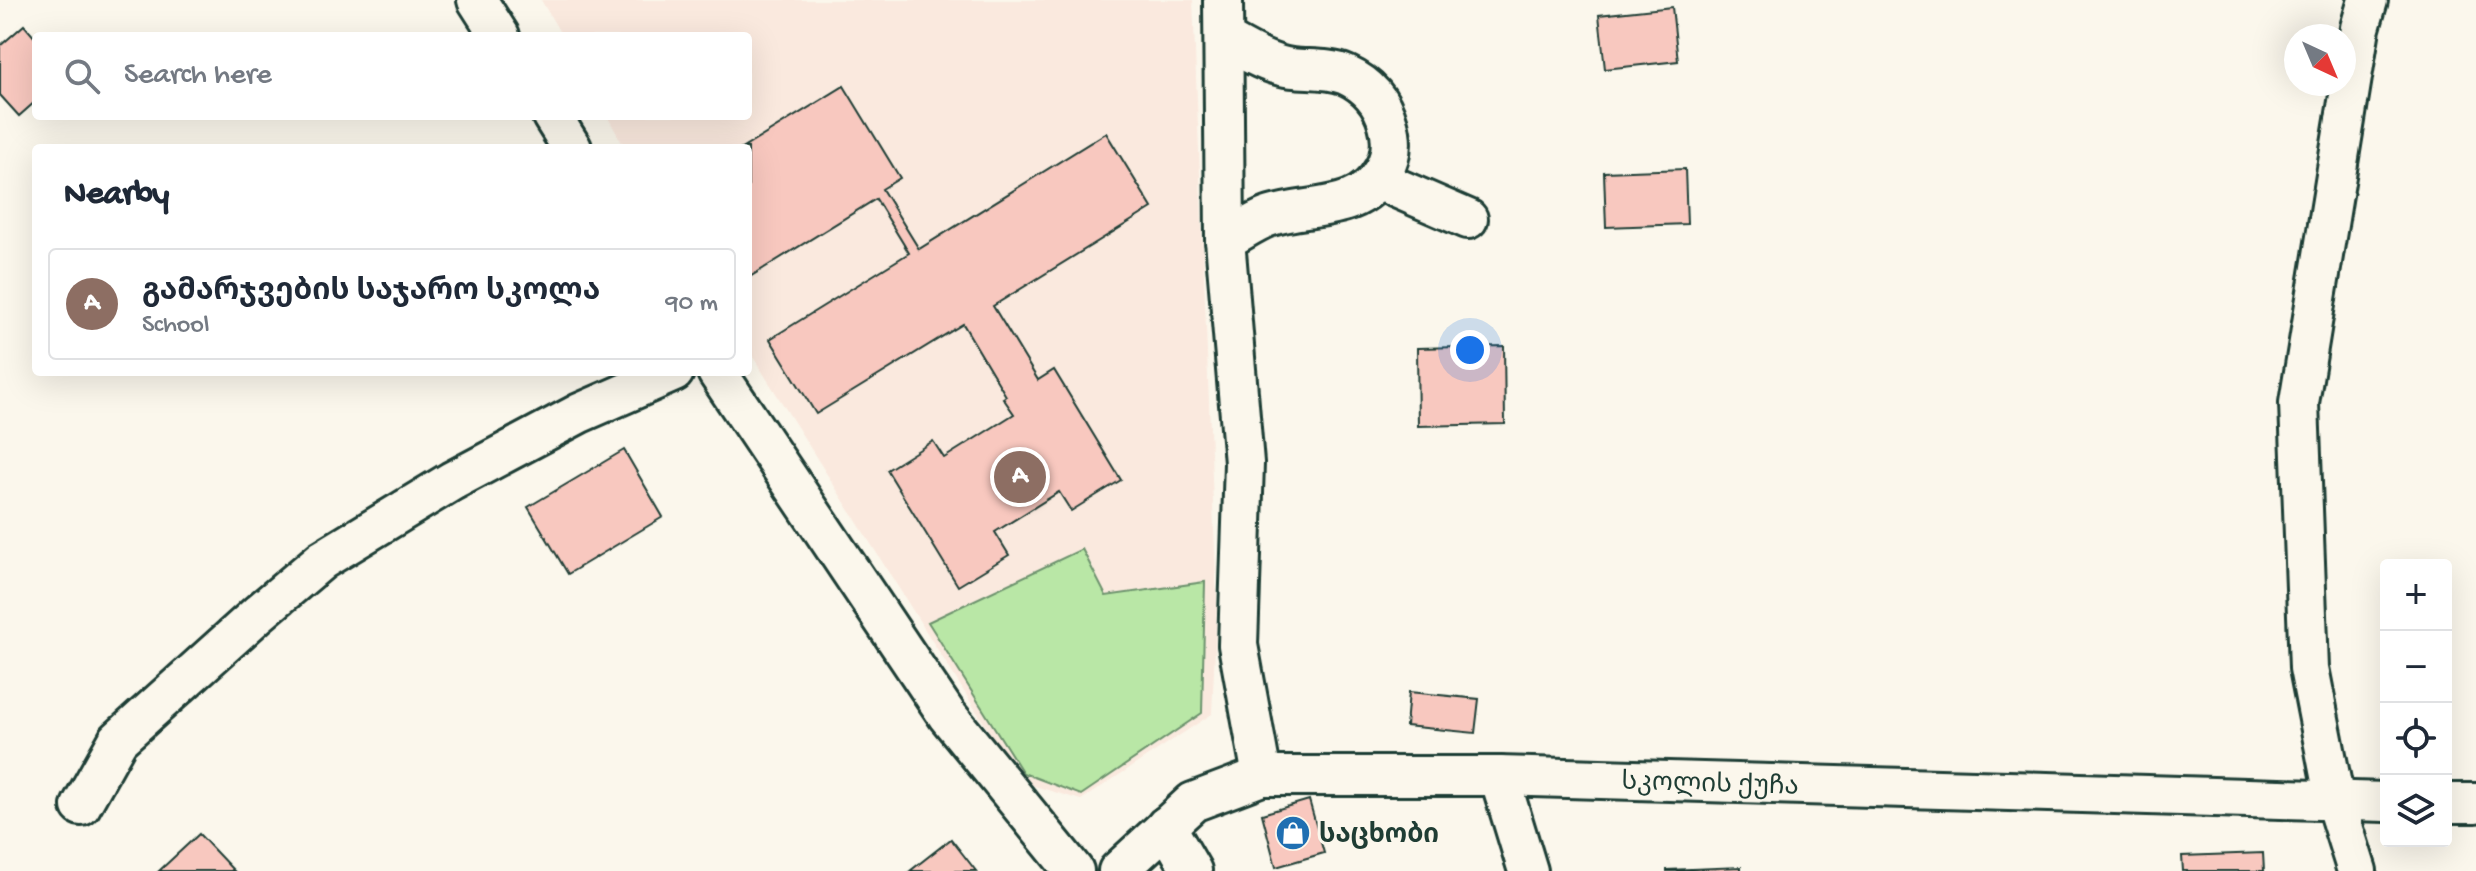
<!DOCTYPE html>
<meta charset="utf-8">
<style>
body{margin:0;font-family:"Gochi Hand","Noto Sans Georgian",sans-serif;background:#f2f2f3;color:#1f2937}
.controls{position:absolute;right:24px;bottom:24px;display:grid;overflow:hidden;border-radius:8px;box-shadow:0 8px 32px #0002}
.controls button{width:72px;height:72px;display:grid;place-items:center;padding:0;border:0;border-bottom:2px solid #e0e1e3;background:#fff;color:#1f2937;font:40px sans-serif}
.compass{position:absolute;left:2284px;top:24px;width:72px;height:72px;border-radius:50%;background:#fff;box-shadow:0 8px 32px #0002;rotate:136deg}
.you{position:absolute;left:1470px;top:350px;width:28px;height:28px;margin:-20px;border:6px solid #fff;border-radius:50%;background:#1a73e8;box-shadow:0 0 0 12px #1a73e833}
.badge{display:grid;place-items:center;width:52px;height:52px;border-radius:50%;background:#2563eb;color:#fff;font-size:26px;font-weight:700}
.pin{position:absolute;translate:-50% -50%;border:4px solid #fff;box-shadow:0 2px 8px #0006}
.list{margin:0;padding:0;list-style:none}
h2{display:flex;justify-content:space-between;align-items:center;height:104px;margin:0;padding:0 32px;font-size:34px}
h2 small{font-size:26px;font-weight:400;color:#747a83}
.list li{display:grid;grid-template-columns:52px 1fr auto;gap:24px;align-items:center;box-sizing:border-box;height:112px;margin:0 16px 16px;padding:0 16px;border:2px solid #e0e1e3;border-radius:8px}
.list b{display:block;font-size:30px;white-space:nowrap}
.list p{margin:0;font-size:26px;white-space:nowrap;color:#747a83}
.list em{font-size:26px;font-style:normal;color:#747a83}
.icon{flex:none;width:44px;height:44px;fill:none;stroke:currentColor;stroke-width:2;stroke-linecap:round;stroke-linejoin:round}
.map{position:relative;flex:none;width:2476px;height:871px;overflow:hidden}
.search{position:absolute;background:#fff;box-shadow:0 8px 32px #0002;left:32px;top:32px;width:720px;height:88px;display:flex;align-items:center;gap:20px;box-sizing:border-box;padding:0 28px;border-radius:8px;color:#747a83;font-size:30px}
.panel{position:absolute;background:#fff;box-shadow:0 8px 32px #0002;left:32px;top:144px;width:720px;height:232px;border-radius:8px}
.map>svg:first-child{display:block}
.built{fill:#fae9de}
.green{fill:#b9e7a6;stroke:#6c926d;stroke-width:2}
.building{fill:#f8c8bf;stroke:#1f3d34;stroke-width:2}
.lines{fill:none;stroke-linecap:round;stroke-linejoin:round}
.minor-casing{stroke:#1f3d34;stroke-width:44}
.minor{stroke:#fbf7ec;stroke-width:38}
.labels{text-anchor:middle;stroke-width:6;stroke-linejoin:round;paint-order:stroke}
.street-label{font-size:26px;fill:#1f3d34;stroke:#fbf7ec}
.poi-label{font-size:26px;font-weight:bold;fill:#1f3d34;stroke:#fbf7ec;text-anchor:start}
</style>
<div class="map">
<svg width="2476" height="871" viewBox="0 0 2476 871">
<rect width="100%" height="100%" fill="#fbf7ec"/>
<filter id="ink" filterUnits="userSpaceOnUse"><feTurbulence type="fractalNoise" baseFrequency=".0125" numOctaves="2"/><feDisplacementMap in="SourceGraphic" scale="16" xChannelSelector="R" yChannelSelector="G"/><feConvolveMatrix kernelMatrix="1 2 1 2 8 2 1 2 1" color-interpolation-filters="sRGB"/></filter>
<g filter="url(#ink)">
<polygon class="built" points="541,0 1193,0 1217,604 1212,714 1081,800 1021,782 748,349 748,148 625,148 607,116 748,116 748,36 562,36"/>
<polygon class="green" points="1082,549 1106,596 1205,582 1202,713 1081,795 1023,773 928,622"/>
<g class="building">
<polygon points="1672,7 1678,61 1605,69 1599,15"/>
<polygon points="24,25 36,39 36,101 19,116 0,95 0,46"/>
<polygon points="844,86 900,178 882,189 919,249 1106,133 1152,208 993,306 1038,380 1054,370 1121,480 1071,511 1059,492 995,532 1009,555 958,586 887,470 933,441 944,458 1014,414 1003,398 1006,396 963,324 816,414 770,339 909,253 876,199 748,278 748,148 743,148"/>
<polygon points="1685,169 1687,224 1606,227 1604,172"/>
<polygon points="1504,346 1505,424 1418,426 1417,348"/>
<polygon points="624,450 663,517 568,574 528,507"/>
<polygon points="1409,692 1479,699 1475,733 1406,726"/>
<polygon points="1309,800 1324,853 1276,867 1262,814"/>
<polygon points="199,834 234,871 159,871"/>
<polygon points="951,839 976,871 910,871"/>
<polygon points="2263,853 2264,871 2183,871 2182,856"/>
<polygon points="1741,867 1741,871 1667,871 1667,870"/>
</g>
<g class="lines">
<g class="minor-casing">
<g id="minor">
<polyline points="477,0 500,36"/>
<polyline points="1223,0 1225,240 1244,463 1238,645 1262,776"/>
<path d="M 1224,39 C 1244,50 1268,65 1292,68 C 1309,70 1329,68 1346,75 C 1368,85 1382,101 1388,124 C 1393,141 1392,156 1383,171 C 1359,214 1309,203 1268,217 C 1254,222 1239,233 1225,240"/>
<polyline points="552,116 572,148"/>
<polyline points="1378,180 1468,219"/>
<polyline points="717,372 947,715 1074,871"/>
<polyline points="1499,776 1528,871"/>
<polyline points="2446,803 2476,803"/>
<polyline points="81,806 118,740 258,614 322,560 452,481 580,413 674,372"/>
<polyline points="1166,826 1192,871"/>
<path id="s1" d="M 1118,871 L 1193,802 L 1262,776 L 1499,776 L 2386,802"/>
<polyline points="2357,871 2335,801 2309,668 2299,403 2360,28 2368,0"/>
</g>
</g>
<use href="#minor" class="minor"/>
</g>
</g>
<defs>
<g id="shop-disc" transform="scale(1.8)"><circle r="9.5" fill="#1f6fb2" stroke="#fbf7ec"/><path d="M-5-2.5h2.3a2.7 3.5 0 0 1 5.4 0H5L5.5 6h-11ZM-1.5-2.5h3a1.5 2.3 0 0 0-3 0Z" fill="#fff"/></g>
</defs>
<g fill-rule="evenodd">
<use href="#shop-disc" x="1293" y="833"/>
</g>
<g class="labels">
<g class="street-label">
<text dy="9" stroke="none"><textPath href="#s1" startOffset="624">სკოლის ქუჩა</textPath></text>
</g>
<g class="poi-label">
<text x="1319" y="842">საცხობი</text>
</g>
</g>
</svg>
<div class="controls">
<button>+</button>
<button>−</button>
<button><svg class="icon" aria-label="locate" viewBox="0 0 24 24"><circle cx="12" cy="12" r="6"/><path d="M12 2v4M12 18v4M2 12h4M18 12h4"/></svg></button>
<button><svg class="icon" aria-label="layers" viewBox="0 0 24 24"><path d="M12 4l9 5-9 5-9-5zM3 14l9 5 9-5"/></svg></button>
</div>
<svg class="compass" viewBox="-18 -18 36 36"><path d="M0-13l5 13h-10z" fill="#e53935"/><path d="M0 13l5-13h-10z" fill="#747a83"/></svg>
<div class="you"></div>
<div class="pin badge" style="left:1020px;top:477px;background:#8d6e63">A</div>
<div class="search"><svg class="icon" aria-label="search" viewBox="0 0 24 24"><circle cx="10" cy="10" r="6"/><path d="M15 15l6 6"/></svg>Search here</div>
<section class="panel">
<h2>Nearby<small></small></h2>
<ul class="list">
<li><span class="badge" style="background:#8d6e63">A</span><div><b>გამარჯვების საჯარო სკოლა</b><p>School</p></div><em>90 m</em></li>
</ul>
</section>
</div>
